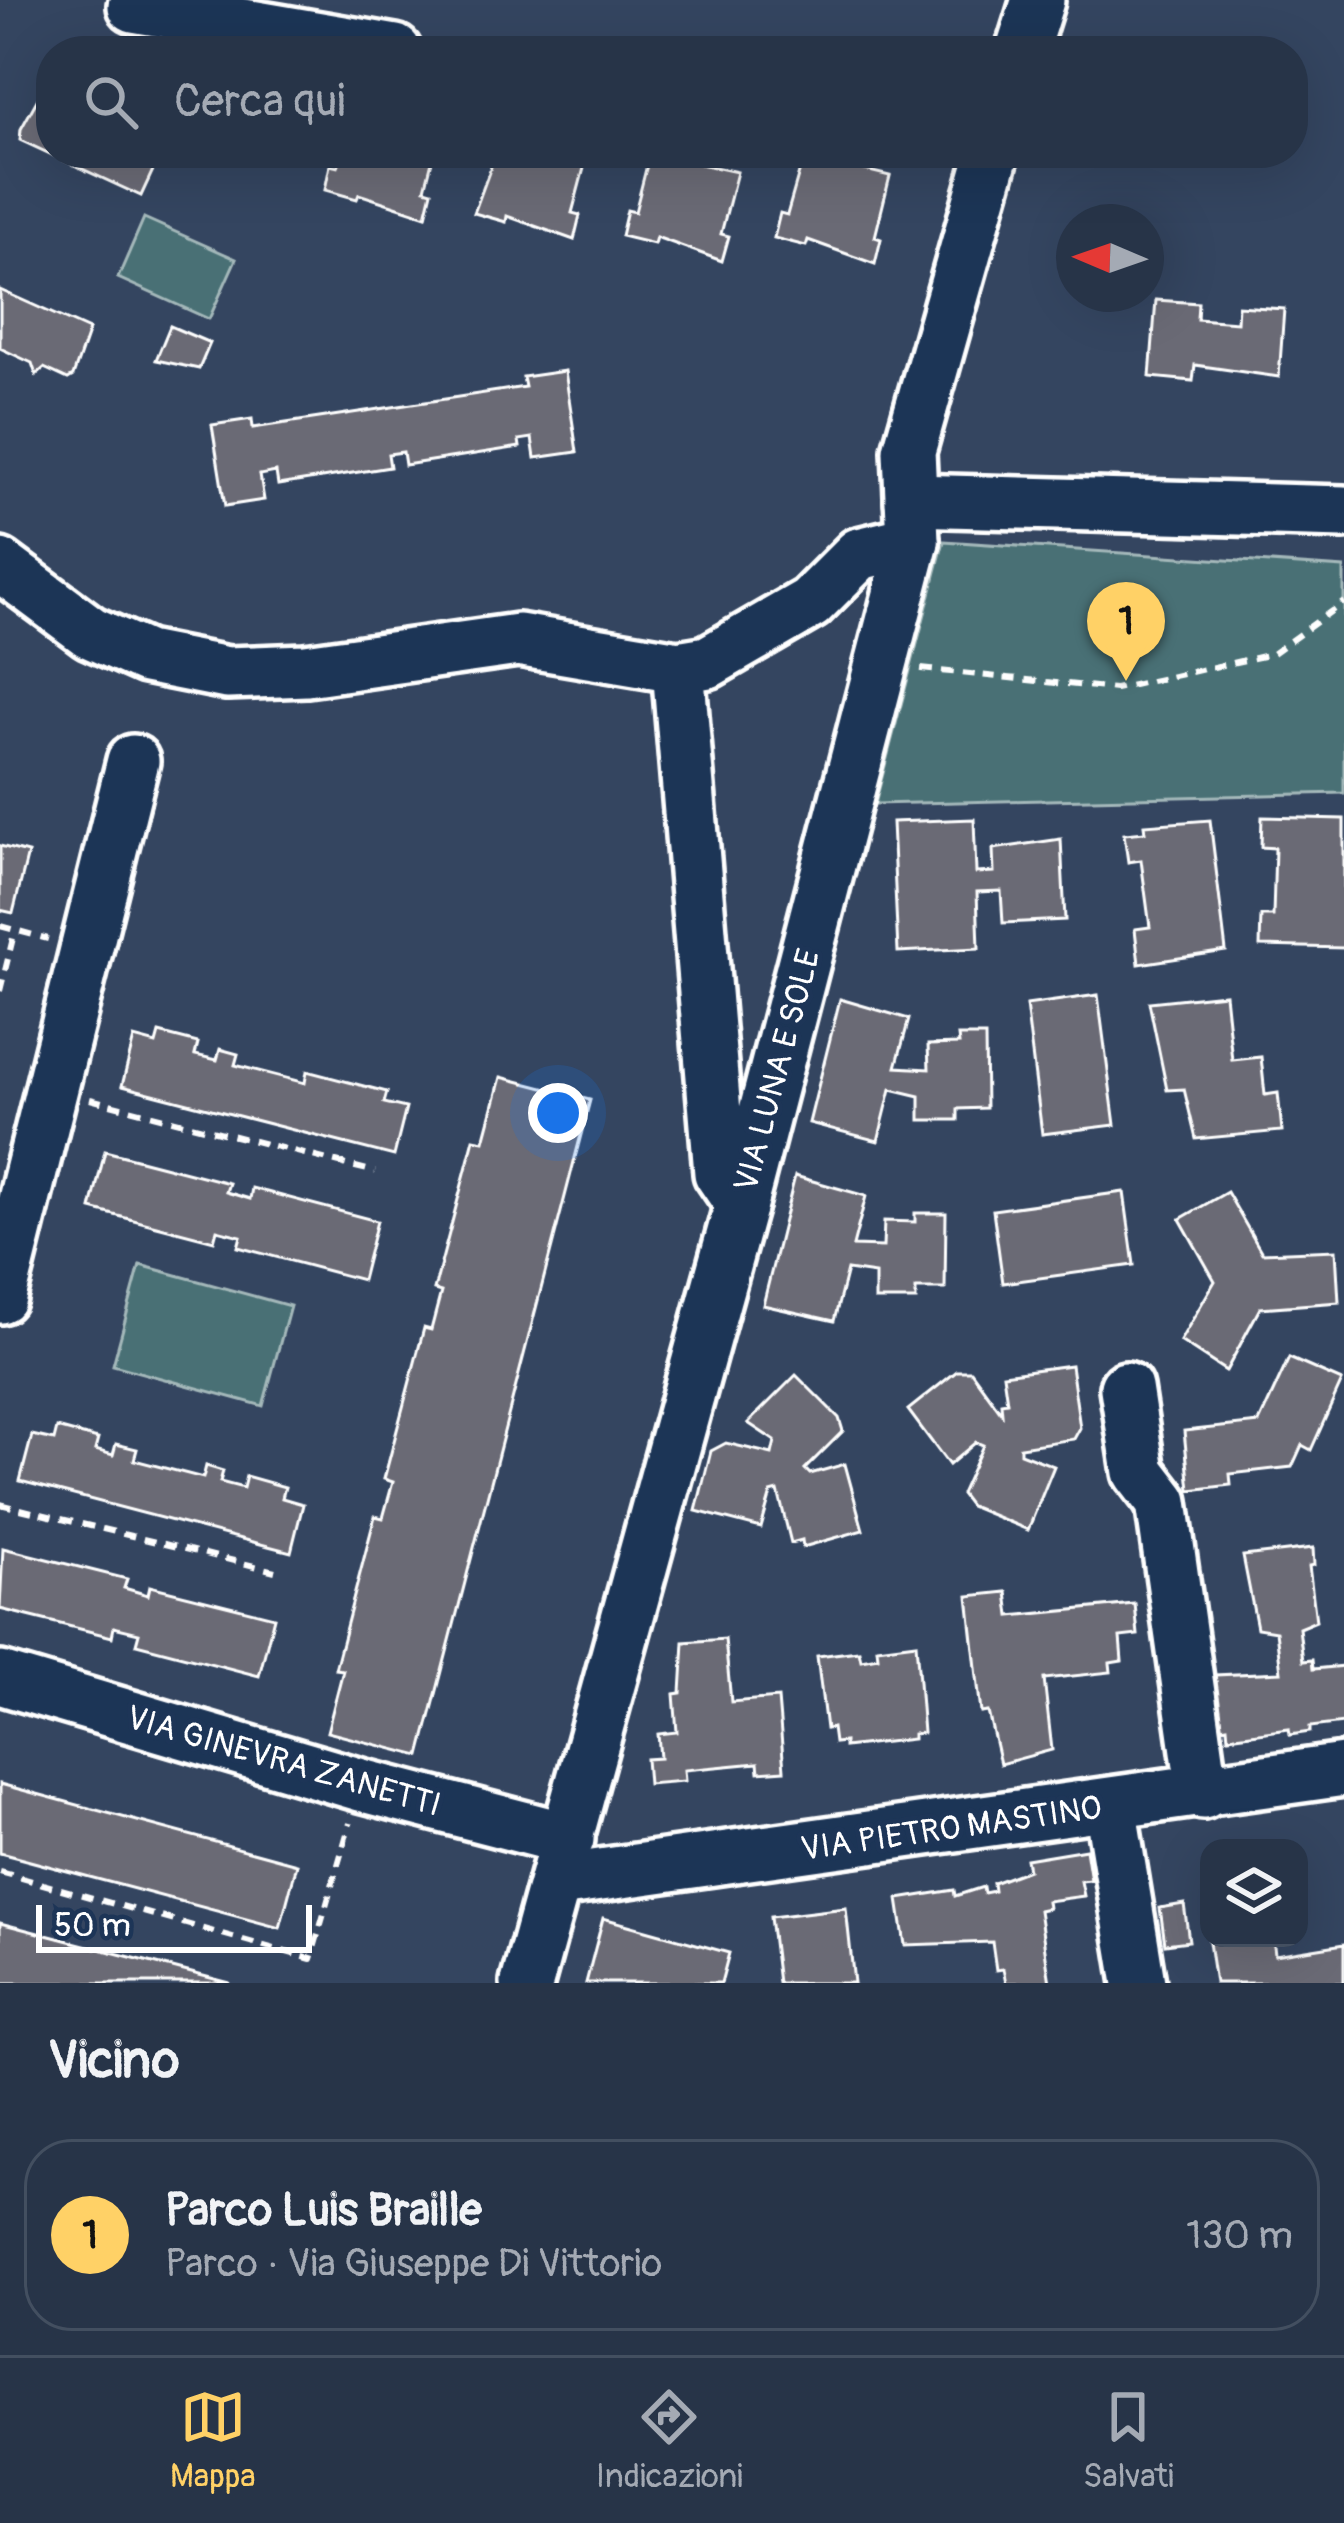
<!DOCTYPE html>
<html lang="it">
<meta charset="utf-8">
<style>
body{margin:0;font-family:Pangolin,sans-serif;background:#333f52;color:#f1f3f6}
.controls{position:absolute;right:36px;bottom:36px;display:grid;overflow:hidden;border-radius:24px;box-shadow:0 12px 48px #0002}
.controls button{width:108px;height:108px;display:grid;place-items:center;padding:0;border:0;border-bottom:3px solid #434f60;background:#273448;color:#f1f3f6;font:60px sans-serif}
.compass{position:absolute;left:1056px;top:204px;width:108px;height:108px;border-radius:50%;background:#273448;box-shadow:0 12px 48px #0002;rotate:272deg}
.scale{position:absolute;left:36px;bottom:30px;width:276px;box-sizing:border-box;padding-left:12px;border:6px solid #fff;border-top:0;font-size:33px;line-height:42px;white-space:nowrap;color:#fff;-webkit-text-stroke:9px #1d3557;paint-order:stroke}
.you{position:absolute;left:558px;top:1113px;width:42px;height:42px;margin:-30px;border:9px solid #fff;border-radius:50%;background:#1a73e8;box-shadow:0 0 0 18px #1a73e833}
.badge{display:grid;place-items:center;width:78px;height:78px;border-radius:50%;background:#ffd166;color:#111;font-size:39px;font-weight:700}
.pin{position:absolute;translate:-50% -99px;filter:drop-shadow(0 3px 6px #0008)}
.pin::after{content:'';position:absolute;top:63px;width:42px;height:36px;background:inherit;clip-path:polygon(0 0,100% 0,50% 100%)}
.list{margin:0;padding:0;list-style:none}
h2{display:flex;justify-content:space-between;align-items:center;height:156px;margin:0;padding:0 48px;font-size:51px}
h2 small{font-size:39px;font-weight:400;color:#a4aab4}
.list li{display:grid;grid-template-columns:78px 1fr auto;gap:36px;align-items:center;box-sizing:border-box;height:192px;margin:0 24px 24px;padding:0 24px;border:3px solid #434f60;border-radius:48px}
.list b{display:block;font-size:45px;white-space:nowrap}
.list p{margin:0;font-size:39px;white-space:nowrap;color:#a4aab4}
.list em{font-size:39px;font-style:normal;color:#a4aab4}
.icon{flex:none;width:66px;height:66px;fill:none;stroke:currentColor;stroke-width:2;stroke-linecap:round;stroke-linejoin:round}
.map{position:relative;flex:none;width:1344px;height:1983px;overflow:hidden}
.search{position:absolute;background:#273448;box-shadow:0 12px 48px #0002;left:36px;right:36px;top:36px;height:132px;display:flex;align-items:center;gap:30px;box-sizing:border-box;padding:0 42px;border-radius:48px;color:#a4aab4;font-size:45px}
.sheet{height:372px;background:#273448}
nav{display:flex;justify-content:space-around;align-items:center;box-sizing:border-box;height:168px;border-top:3px solid #434f60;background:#273448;font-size:33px;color:#a4aab4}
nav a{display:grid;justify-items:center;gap:6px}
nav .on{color:#ffd166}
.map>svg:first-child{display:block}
.green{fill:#487075;stroke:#a4b8ba;stroke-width:3}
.building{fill:#6b6a74;stroke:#fff;stroke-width:3}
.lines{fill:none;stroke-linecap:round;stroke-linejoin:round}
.minor-casing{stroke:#fff;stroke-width:60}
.path{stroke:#fff;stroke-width:6;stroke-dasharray:12 9;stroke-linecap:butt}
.minor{stroke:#1d3557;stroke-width:51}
.labels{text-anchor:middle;stroke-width:10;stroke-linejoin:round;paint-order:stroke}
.street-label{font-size:33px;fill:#fff;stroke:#1d3557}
</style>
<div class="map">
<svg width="1344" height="1983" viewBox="0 0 1344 1983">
<rect width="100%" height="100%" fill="#344560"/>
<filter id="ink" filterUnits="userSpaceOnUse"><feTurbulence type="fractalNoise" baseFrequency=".00833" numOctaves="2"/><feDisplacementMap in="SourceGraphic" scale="24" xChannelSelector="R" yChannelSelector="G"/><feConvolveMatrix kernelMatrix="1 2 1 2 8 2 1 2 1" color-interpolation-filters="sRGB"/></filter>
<g filter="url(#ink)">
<g class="green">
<polygon points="144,218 236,259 209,319 118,278"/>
<polygon points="944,541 1344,568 1344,793 875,804"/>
<polygon points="140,1265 290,1306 263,1406 113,1365"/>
</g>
<g class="building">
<polygon points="42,91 51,96 51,153 161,153 141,196 20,140 21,129"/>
<polygon points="342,153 434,153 425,189 432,191 426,216 359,194 357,199 325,190 330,165 338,167"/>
<polygon points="496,153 588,153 572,213 580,215 574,240 507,216 506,222 474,213"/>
<polygon points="650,153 737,172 721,234 729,236 722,261 656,237 654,244 621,236 627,210 635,212"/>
<polygon points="804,155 890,176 875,237 881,239 875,264 808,240 806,246 774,238 780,213 787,215"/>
<polygon points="0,290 89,330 73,376 68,379 44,368 36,375 32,363 0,348"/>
<polygon points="1156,300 1198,303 1197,319 1237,322 1238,306 1284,309 1279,377 1195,365 1193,381 1150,377"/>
<polygon points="170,326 210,343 199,369 156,360"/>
<polygon points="565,371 577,452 535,458 532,438 519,440 520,447 405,465 403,452 388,454 390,467 278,485 276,472 260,475 264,500 225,506 212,425 252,419 253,428 525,387 523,377"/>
<polygon points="1262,817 1344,819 1344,948 1260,946 1261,916 1273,916 1275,848 1261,847"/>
<polygon points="974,819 976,873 994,872 993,849 1061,839 1065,920 1003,923 1001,891 977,892 979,948 898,952 892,822"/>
<polygon points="1210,820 1226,951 1139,964 1135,929 1150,927 1141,860 1128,862 1124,834 1145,832 1144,825"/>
<polygon points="0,846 28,853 13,913 0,910"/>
<polygon points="1225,994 1232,1060 1261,1057 1265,1095 1278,1093 1282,1131 1196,1139 1184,1089 1167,1090 1149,1002"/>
<polygon points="1098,995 1115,1125 1042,1134 1026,1005"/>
<polygon points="840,999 909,1019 896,1067 929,1069 928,1045 959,1044 958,1036 985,1036 986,1108 958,1109 958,1120 920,1120 920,1096 891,1089 878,1141 809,1123"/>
<polygon points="159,1033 198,1043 195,1055 217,1060 220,1049 238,1054 235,1065 305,1083 307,1071 387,1092 384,1103 406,1108 394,1156 122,1086 134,1038 156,1044"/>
<polygon points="501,1077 590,1100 420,1756 327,1732 343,1670 335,1669 375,1516 383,1518 393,1482 384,1479 424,1328 431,1330 441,1292 434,1290 474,1139 484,1141"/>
<polygon points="105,1151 229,1183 226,1192 250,1199 252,1188 377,1221 362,1280 238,1247 241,1236 217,1230 214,1241 91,1209"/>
<polygon points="795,1176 866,1196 853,1246 883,1247 884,1221 915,1222 915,1213 946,1213 945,1289 916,1289 916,1300 875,1300 875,1274 847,1270 834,1321 763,1305"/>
<polygon points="1124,1192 1134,1265 1003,1283 993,1210"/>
<polygon points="1227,1192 1262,1253 1336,1250 1339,1302 1260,1308 1226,1371 1180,1341 1215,1281 1180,1219"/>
<polygon points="1289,1358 1342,1381 1311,1450 1302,1445 1292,1467 1230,1474 1231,1485 1190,1490 1184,1431 1259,1423"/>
<polygon points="1071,1365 1080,1428 1074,1439 1020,1447 1020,1453 1054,1466 1028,1530 970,1506 961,1494 983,1445 976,1442 949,1465 908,1410 957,1371 971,1371 1002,1414 1001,1403 1007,1402 1003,1374"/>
<polygon points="796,1375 839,1418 843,1431 805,1469 810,1474 845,1464 863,1530 803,1547 802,1540 791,1543 778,1491 771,1493 761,1528 696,1511 711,1451 726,1443 772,1454 775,1441 748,1423"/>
<polygon points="57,1428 98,1439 95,1450 113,1455 116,1444 137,1449 134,1460 203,1478 206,1466 223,1471 220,1482 243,1488 246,1476 285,1487 282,1498 303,1504 291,1552 20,1481 32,1435 54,1440"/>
<polygon points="3,1548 127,1579 124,1588 148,1595 150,1586 274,1617 259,1676 136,1644 139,1633 114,1627 112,1637 0,1609"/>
<polygon points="1313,1548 1314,1565 1309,1566 1316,1621 1299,1628 1303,1661 1312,1660 1313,1669 1344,1666 1344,1723 1310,1727 1310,1732 1290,1735 1289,1729 1228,1737 1227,1726 1221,1727 1215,1675 1281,1672 1276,1631 1257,1628 1243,1556"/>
<polygon points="1007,1592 1010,1616 1135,1604 1138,1635 1120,1637 1122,1661 1110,1663 1111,1672 1044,1679 1052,1750 1000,1764 988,1712 981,1713 968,1596"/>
<polygon points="725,1639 731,1702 778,1698 784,1770 759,1772 758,1763 684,1770 685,1781 648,1784 646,1759 660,1758 658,1734 677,1732 674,1694 681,1693 684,1642"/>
<polygon points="916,1643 923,1733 913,1734 913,1739 844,1747 844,1742 834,1743 832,1728 826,1729 817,1656 859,1651 861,1660 878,1657 877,1648"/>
<polygon points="0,1784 297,1864 280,1928 0,1853"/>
<polygon points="1086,1849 1091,1880 1081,1881 1084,1896 1047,1901 1048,1908 1039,1910 1050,1983 1006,1983 1003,1969 996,1970 992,1942 905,1945 898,1899 954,1890 955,1896 983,1887 984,1893 994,1891 993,1883 1028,1870 1026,1859"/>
<polygon points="1184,1904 1189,1941 1165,1944 1160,1908"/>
<polygon points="846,1908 854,1983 778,1983 770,1917"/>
<polygon points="1209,1914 1209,1938 1273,1938 1275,1955 1344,1944 1344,1983 1215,1983 1205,1915"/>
<polygon points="603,1918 729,1953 721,1983 586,1983"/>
<polygon points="0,1923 230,1983 0,1983"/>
</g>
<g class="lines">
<g class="minor-casing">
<g id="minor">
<polyline points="134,6 395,51"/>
<polyline points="1022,51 1038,0"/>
<polyline points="911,500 1344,512"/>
<polyline points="0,565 90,632 146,657 227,673 306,670 518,640 678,667 708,662 810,603 859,554 913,541"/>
<polyline points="678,667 720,1173 741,1204"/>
<polyline points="0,1297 133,761"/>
<polyline points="1126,1388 1139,1472 1162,1502 1203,1793"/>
<polyline points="0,1678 361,1785 568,1839"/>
<polyline points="1110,1806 1139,1983"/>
<polyline points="558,1881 1344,1770"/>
<polyline points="527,1983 741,1204 913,541 909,451 993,153"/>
</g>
</g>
<g class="path">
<polyline points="921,669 1115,689 1272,654 1344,602"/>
<polyline points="0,926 48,939"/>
<polyline points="0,991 15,930"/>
<polyline points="90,1099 375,1172"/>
<polyline points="0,1504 275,1571"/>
<polyline points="0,1872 311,1959 350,1823"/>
</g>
<use href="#minor" class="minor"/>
</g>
</g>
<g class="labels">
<g class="street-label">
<text transform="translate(776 1070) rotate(-75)" y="12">VIA LUNA E SOLE</text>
<text transform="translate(284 1760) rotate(16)" y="12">VIA GINEVRA ZANETTI</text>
<text transform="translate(951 1827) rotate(-8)" y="12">VIA PIETRO MASTINO</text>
</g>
</g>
</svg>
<div class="controls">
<button><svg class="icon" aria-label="layers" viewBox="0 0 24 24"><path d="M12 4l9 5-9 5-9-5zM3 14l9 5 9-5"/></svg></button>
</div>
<svg class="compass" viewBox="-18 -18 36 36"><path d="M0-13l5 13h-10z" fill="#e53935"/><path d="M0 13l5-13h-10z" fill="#a4aab4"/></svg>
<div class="scale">50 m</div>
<div class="you"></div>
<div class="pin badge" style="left:1126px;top:681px">1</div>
<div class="search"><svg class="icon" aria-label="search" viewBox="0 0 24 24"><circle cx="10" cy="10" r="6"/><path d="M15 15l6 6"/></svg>Cerca qui</div>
</div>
<section class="sheet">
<h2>Vicino<small></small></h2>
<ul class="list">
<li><span class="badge">1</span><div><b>Parco Luis Braille</b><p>Parco · Via Giuseppe Di Vittorio</p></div><em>130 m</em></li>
</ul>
</section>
<nav>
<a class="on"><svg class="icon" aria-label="map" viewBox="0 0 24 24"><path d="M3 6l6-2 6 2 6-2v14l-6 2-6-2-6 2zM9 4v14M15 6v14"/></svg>Mappa</a>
<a><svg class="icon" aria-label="directions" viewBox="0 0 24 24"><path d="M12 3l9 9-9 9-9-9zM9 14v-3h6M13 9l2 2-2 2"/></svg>Indicazioni</a>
<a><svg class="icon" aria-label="saved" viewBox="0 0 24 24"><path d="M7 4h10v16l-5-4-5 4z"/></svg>Salvati</a>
</nav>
